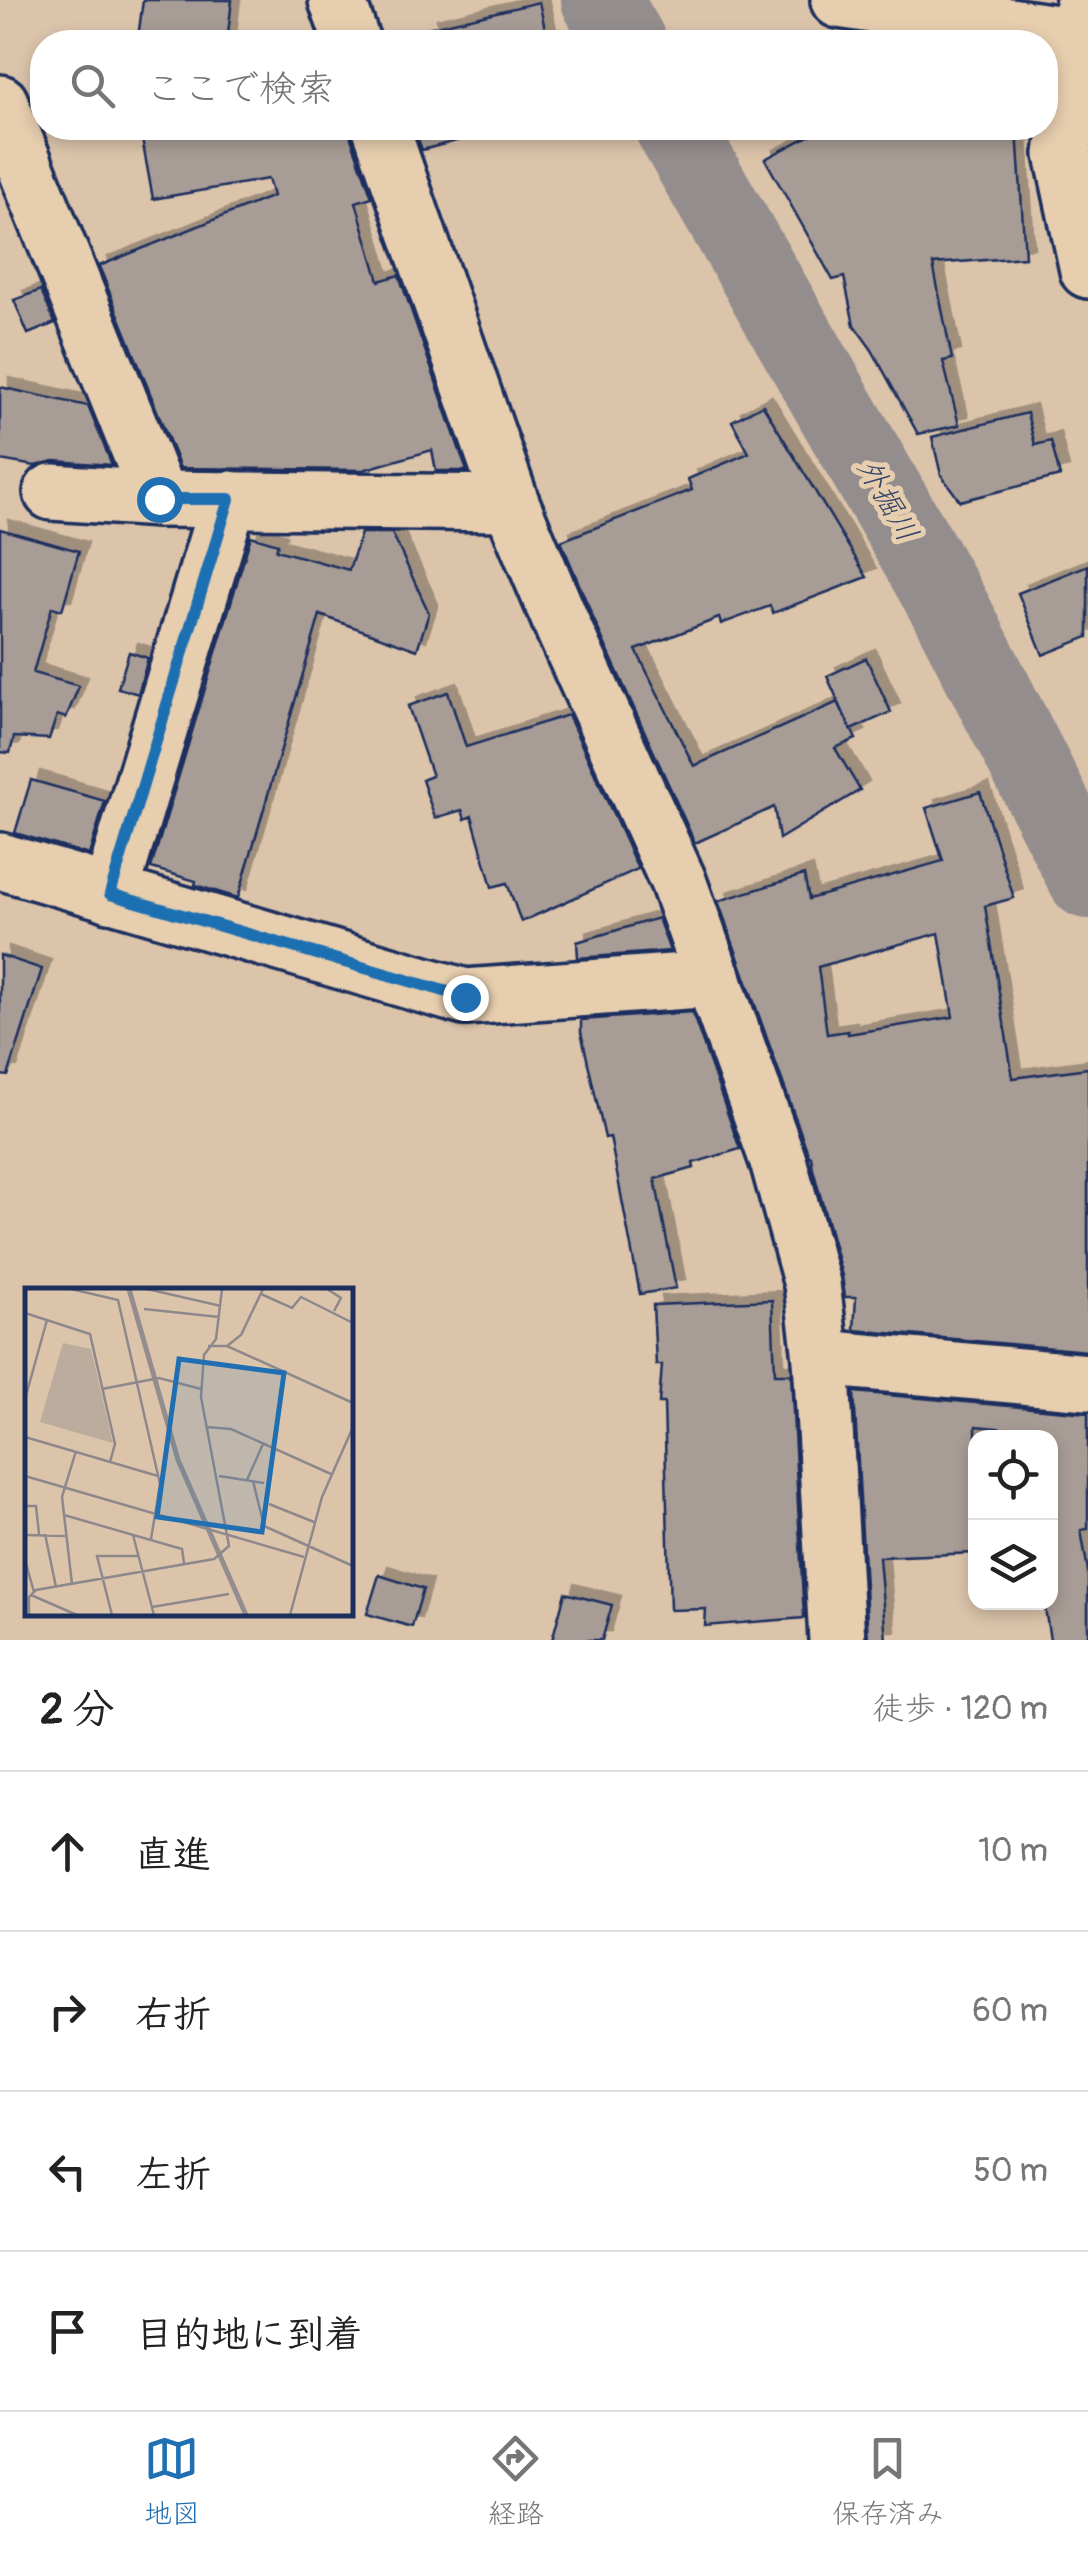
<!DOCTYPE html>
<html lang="ja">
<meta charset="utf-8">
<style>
body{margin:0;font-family:Pangolin,"Klee One",sans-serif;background:#f2f2f2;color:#222}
.controls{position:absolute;right:30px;bottom:30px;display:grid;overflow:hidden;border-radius:20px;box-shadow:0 5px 15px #0003}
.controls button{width:90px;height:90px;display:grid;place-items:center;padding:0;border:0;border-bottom:2px solid #e0e0e0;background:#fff;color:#222;font:50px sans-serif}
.stop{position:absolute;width:30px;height:30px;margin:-22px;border:8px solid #1f6fb2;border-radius:50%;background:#fff}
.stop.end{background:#1f6fb2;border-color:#fff;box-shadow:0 2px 10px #0008}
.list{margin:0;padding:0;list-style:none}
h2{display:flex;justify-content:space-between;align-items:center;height:130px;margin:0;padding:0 40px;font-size:42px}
h2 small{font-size:32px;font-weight:400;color:#767676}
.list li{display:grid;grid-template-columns:65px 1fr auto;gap:30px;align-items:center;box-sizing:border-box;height:160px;padding:0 40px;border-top:2px solid #e0e0e0}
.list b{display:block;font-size:38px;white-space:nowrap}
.list em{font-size:32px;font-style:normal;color:#767676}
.icon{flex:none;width:55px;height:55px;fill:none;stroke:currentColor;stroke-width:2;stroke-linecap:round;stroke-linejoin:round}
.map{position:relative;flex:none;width:1088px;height:1640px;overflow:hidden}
.search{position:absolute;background:#fff;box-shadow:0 5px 15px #0003;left:30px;right:30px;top:30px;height:110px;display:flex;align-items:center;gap:25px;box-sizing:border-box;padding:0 35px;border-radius:40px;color:#767676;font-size:38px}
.sheet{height:770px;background:#fff}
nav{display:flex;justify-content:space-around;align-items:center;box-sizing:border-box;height:140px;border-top:2px solid #e0e0e0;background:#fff;font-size:28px;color:#767676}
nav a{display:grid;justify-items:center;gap:5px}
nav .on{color:#1f6fb2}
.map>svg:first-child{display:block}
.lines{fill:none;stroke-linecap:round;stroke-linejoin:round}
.river{stroke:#948d8e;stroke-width:80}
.building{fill:#a89c96;stroke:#1b2f5e;stroke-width:2.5;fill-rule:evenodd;filter:url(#shadow)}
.minor-casing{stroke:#1b2f5e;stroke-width:62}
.minor{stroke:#e7ceaf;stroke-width:55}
.route{stroke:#1f6fb2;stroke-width:12}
.labels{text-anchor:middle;stroke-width:10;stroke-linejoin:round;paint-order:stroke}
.water-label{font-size:30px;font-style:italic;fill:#334268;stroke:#e7ceaf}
.inset-river{fill:none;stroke:#948d8e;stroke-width:5}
.inset-road{fill:none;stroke:#8e888c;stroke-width:2.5}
.view{fill:#1f6fb2;fill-opacity:0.15;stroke:#1f6fb2;stroke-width:5}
.inset-edge{fill:none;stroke:#1b2f5e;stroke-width:5}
</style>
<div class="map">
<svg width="1088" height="1640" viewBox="0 0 1088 1640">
<defs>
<filter id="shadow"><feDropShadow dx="9" dy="-9" stdDeviation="0" flood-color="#0004"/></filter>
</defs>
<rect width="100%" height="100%" fill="#dbc4aa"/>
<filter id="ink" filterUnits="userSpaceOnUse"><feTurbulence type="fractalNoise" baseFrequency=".01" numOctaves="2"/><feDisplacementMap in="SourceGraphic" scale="20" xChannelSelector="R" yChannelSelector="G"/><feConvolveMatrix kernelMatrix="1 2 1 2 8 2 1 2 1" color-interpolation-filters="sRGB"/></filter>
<g filter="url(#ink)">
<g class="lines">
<g class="river">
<polyline points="601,0 626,42"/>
<polyline points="675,128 952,612 1088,879"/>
</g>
</g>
<g class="building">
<polygon points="143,0 232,0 227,42 178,42 138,38"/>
<polygon points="539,2 548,42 430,42 428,28"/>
<polygon points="140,128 351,128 351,138 372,197 356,202 379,281 399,275 467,471 436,471 432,450 363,470 180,468 99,266 273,196 268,179 153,199"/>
<polygon points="414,128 459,128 460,140 422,150"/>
<polygon points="824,128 901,128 900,136 1017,129 1025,257 933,264 952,359 943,361 959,425 918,434 872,350 854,325 844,277 833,280 765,159"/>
<polygon points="41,290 55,323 28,334 14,300"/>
<polygon points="0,387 88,406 112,465 54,461 35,466 0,460"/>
<polygon points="763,405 867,577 773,613 770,606 721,624 719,618 636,650 694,766 838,702 856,739 835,748 860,790 779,839 774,807 695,843 594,620 561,541 692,490 688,479 749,453 732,421"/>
<polygon points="1027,413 1035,445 1051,441 1060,476 960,501 941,475 932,437"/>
<polygon points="0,529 79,551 62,610 52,607 33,673 79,686 66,718 57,715 49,739 14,737 10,753 0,752"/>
<polygon points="361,533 392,533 429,613 417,650 320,615 238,898 195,885 196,881 151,868 251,536 278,544 276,550 349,570"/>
<polygon points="1088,565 1088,637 1043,655 1018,593"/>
<polygon points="129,652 148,658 138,694 118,688"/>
<polygon points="866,658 891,712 851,730 827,676"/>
<polygon points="448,692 466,747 568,715 638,869 521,922 507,883 492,887 472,816 465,819 462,810 435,818 422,780 432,776 408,706"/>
<polygon points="31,780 105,801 89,855 15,833"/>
<path d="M 980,792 L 1014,898 L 985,906 L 1013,1078 L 1088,1068 L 1088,1351 L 854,1330 L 856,1297 L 845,1297 L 842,1276 L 813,1169 L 811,1156 L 809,1156 L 718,901 L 804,875 L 809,899 L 943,861 L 926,808 ZM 939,933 L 953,1017 L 848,1034 L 848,1031 L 827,1034 L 818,967 Z"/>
<polygon points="658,918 670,951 578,958 577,942"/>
<polygon points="0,955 42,969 8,1076 0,1075"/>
<polygon points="692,1012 740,1149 693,1163 694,1168 655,1179 676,1288 640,1294 610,1137 605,1138 581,1032 581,1020"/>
<polygon points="772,1300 775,1374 791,1374 804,1618 705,1626 706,1609 670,1610 664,1403 659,1403 662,1365 656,1365 653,1305"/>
<polygon points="854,1392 1088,1413 1088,1529 1081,1530 1088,1571 1088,1640 1050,1640 1044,1602 1050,1602 1050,1433 976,1426 976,1553 879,1557 886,1640 868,1640"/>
<polygon points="379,1575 423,1589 412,1627 367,1614"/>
<polygon points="565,1593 612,1605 602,1640 552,1640"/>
</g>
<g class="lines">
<g class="minor-casing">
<g id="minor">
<polyline points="337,0 352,42"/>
<polyline points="839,0 1088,38"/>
<polyline points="1084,0 1063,154 1088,270"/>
<polyline points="0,103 159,499"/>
<polyline points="381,128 511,503 565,632 678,881 779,1164 812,1284 821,1358 837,1640"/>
<polyline points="52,492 159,499 511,503"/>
<polyline points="0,861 465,997 714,979"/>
<polyline points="110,894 229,499"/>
<polyline points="821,1358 1088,1382"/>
</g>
</g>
<use href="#minor" class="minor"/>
</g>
</g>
<g class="lines" filter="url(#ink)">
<polyline class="route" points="159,499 229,499 110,894 465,997"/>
</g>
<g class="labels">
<g class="water-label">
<text transform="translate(888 500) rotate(60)" y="10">外掘川</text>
</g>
</g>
<g transform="translate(25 1288)">
<rect width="328" height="328" fill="#dbc4aa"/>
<path d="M 38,55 L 66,61 L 88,155 L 15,134 Z" fill="#bbac9d"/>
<path class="inset-river" d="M 104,1 L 153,172 L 221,327"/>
<path class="inset-road" d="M 46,1 L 93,12 L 135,196 L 126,251M 122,1 L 196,18M 302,1 L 316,10 L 309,23M 236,6 L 267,20 L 276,9 L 328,35M 119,21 L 194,29M 0,25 L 65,46 L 90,156 L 85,174M 183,58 L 202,58 L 328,115M 202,58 L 216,47 L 238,1M 77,101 L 134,90 L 176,101M 0,111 L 22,32M 181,139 L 206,141 L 306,186M 0,149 L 133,188M 0,188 L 279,269M 194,188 L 239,195M 222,192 L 238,156M 228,193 L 239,238 L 328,278M 244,216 L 289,234M 0,218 L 11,218 L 14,246M 39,227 L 157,261 L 159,275M 20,246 L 31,299M 0,247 L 40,248M 108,247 L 129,327M 0,272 L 9,304M 47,296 L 37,209 L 51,163M 6,307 L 52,327M 127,319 L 204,306M 4,327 L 4,309 L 11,302 L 189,271 L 204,258 L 176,109 L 179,67 L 191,51 L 197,1M 87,327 L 72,268 L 113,268M 265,327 L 297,209 L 328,139"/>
<path class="view" d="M 154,71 L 259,85 L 237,244 L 132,229 Z"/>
<rect width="328" height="328" class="inset-edge"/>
</g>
</svg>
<div class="controls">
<button><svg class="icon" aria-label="locate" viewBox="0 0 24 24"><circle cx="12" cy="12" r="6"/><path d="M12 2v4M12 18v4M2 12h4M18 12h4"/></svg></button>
<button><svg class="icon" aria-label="layers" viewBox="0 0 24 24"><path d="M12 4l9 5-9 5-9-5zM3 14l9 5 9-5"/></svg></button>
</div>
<div class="stop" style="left:159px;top:499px"></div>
<div class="stop end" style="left:465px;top:997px"></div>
<div class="search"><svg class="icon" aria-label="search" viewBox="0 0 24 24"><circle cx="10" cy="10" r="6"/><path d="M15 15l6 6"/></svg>ここで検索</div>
</div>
<section class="sheet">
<h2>2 分<small>徒歩 · 120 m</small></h2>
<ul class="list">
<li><svg class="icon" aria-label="ahead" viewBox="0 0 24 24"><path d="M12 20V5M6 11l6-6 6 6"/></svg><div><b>直進</b></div><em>10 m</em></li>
<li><svg class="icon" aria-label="right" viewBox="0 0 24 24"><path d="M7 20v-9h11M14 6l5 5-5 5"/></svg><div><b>右折</b></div><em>60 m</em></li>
<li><svg class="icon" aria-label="left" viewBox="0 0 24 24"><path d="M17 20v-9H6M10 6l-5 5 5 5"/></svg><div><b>左折</b></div><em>50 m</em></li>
<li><svg class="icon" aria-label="arrive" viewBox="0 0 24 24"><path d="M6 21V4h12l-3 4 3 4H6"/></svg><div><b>目的地に到着</b></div></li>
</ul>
</section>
<nav>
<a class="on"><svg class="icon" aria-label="map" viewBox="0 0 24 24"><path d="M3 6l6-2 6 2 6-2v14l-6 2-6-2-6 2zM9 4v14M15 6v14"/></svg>地図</a>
<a><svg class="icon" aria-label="directions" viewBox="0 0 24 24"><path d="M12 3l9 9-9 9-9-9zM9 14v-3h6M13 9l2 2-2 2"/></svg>経路</a>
<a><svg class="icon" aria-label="saved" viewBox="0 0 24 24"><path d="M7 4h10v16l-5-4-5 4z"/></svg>保存済み</a>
</nav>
